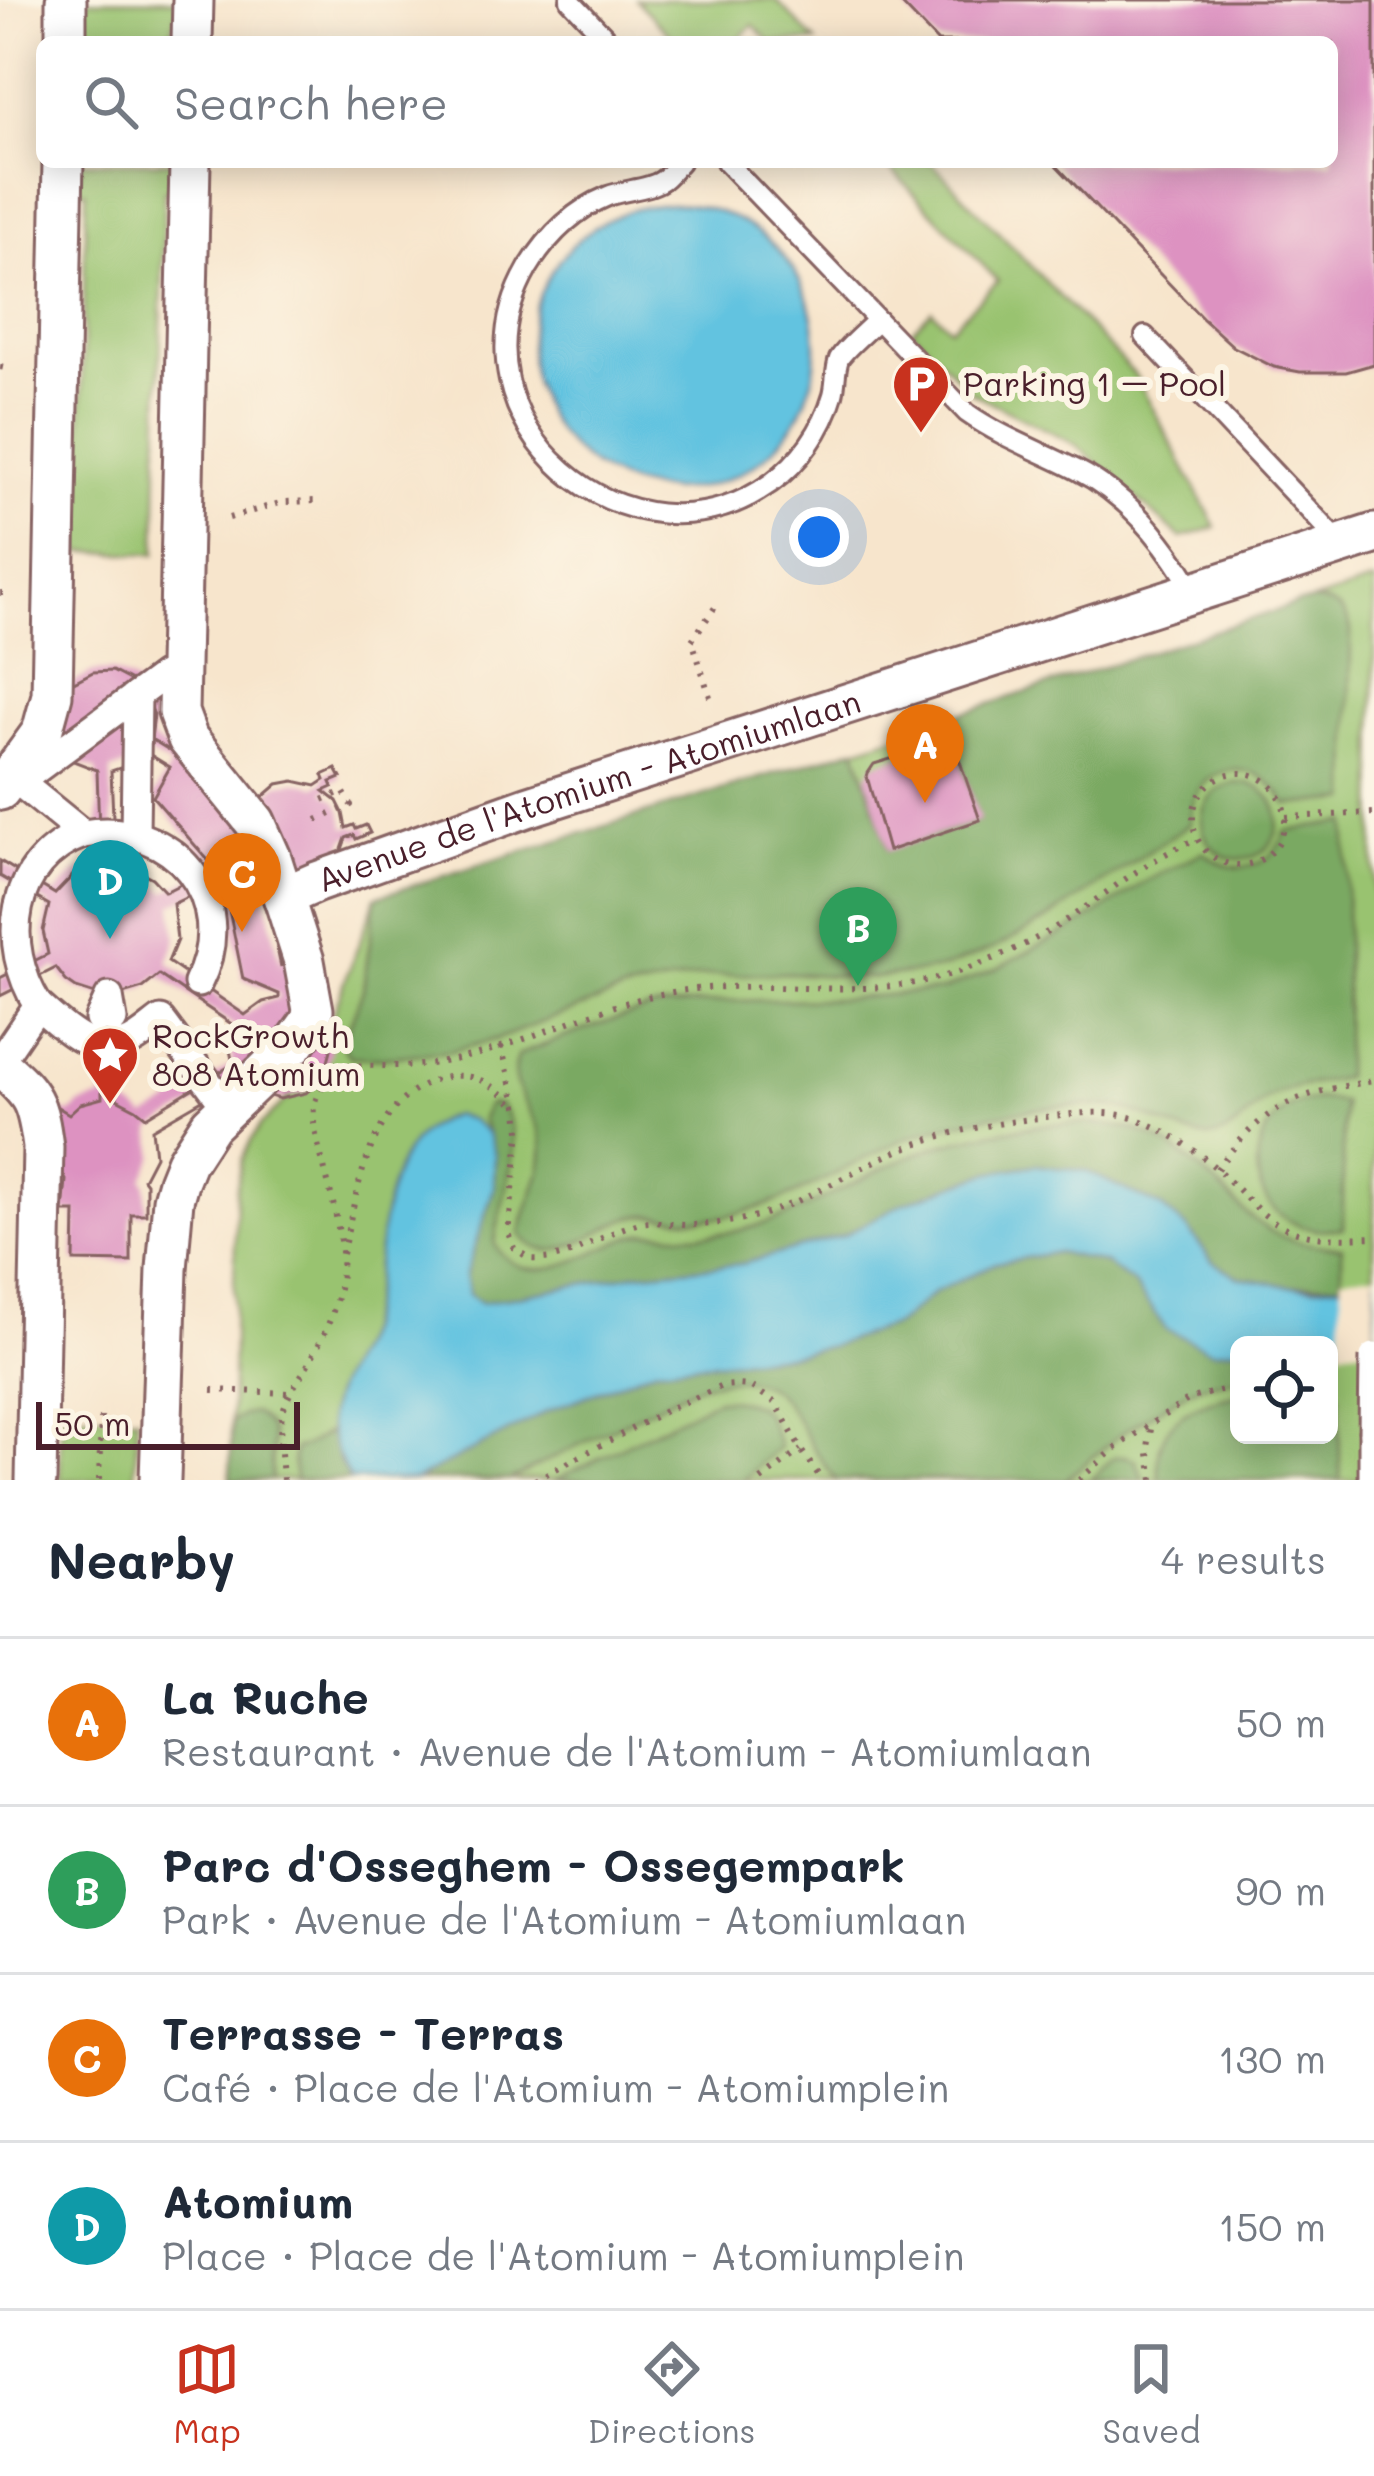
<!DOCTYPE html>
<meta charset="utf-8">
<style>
body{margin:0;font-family:Mali,sans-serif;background:#f2f2f3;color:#1f2937}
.controls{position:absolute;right:36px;bottom:36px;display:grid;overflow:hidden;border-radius:18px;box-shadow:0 6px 30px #0003}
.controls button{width:108px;height:108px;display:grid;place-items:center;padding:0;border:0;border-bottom:3px solid #e0e1e3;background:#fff;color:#1f2937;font:60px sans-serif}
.scale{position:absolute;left:36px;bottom:30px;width:264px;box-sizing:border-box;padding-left:12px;border:6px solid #4a1f2b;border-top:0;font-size:33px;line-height:42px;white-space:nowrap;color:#4a1f2b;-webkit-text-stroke:9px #fcf5e5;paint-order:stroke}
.you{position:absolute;left:819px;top:537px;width:42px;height:42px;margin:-30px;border:9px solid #fff;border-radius:50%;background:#1a73e8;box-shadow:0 0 0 18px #1a73e833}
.badge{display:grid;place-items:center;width:78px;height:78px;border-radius:50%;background:#c8321e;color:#fff;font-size:39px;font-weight:700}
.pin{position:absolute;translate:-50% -99px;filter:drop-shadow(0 3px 6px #0008)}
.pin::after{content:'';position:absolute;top:63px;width:42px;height:36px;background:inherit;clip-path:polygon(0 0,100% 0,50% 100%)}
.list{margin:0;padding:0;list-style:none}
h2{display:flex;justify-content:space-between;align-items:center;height:156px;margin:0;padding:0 48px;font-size:51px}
h2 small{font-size:39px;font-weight:400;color:#747a83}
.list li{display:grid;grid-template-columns:78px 1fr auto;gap:36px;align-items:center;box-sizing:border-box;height:168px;padding:0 48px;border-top:3px solid #e0e1e3}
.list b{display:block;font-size:45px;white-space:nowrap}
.list p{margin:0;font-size:39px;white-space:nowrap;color:#747a83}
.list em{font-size:39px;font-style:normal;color:#747a83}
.icon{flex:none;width:66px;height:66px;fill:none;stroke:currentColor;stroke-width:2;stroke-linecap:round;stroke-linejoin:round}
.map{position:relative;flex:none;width:1374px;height:1480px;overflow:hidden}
.search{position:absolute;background:#fff;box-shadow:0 6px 30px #0003;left:36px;right:36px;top:36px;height:132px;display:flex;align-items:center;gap:30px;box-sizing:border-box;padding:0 42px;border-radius:18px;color:#747a83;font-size:45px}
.sheet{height:828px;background:#fff}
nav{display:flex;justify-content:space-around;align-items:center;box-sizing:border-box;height:168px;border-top:3px solid #e0e1e3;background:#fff;font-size:33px;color:#747a83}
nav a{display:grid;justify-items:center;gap:6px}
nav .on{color:#c8321e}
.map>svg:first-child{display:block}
.green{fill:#99c370;stroke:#72714e;stroke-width:3;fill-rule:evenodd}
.forest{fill:#7aa962;stroke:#626446;stroke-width:3}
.water{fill:#62c3e0;stroke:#567186;stroke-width:3}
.pier{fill:#f7e5cc}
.building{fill:#dd92c1;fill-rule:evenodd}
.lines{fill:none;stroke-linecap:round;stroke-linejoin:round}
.service-casing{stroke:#876463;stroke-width:24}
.pedestrian-casing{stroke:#876463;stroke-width:33}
.minor-casing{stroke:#876463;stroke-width:45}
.path{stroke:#876463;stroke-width:6;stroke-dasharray:3 9;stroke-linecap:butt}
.service{stroke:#fff;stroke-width:18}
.pedestrian{stroke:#fff;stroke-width:27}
.minor{stroke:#fff;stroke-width:39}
.pedestrian-bridge-casing{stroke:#876463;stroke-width:33;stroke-linecap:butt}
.pedestrian-bridge{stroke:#fff;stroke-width:27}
.labels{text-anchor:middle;stroke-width:12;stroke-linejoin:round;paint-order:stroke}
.poi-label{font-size:33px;fill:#4a1f2b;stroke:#fcf5e5;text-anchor:start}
.street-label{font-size:33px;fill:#4a1f2b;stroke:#fcf5e5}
</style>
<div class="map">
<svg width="1374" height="1480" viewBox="0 0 1374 1480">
<rect width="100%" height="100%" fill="#fcf5e5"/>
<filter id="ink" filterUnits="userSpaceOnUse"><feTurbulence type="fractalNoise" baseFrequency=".00833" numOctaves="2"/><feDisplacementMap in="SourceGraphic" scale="24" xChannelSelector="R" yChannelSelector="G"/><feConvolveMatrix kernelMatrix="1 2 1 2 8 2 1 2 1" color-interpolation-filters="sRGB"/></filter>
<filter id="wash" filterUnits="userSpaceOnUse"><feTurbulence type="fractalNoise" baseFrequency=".004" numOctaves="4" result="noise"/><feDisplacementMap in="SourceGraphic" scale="48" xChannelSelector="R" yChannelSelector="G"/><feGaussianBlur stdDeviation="2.7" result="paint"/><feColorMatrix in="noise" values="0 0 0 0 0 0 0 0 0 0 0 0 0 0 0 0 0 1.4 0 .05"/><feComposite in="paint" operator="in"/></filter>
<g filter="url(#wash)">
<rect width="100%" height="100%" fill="#f7e5cc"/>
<g class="green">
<polygon points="81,0 179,0 173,28 163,42 96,42 83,21"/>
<polygon points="636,0 776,0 816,42 770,42 753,25 736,42 677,42"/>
<polygon points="78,162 174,162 173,190 164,191 156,554 79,552 86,191 76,190"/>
<polygon points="884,162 931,162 1135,375 1216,527 1181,538 1076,445 971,392 912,330 932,310 950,328 998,281"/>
<path d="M 1374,581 L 1374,1480 L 230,1480 L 236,1191 L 242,1159 L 250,1142 L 260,1126 L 310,1076 L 376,897 L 782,773 ZM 1239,1345 L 1329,1345 L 1329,1435 L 1239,1435 Z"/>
<polygon points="61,1414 137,1417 135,1480 60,1480"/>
</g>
<g class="forest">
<path d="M 1317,601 C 1336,604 1346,610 1351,629 L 1349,800 L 1287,805 C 1259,751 1191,761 1190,824 L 1048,919 L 993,949 L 941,969 L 874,978 L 787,973 L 702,976 L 622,992 L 497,1039 L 451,1051 L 379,1058 L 351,1057 L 344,1050 L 344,1040 L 363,990 L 376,897 L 856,748 L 888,850 L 979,820 L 947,718 L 1300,603 Z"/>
<circle cx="1240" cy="821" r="38"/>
<path d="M 1347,822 L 1345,1077 C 1319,1084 1289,1085 1266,1100 C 1248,1112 1237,1132 1214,1137 C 1192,1141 1152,1116 1128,1110 C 1076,1097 952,1118 902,1140 C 846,1165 797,1201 735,1214 C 720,1218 705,1219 690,1219 C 668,1218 647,1211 626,1219 C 592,1231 550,1273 520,1234 C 525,1204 546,1174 542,1142 C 538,1112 503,1087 518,1055 L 586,1029 L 651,1008 L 728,1001 L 843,999 L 943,990 L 996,969 L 1086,921 L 1145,882 L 1203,852 C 1236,878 1270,870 1286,831 Z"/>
<path d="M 1317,1099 L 1343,1102 L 1343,1228 C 1326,1230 1312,1231 1296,1224 C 1246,1204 1245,1134 1289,1108 C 1297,1103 1308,1101 1317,1099 Z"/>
<path d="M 492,1104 L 500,1105 C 531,1139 497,1203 495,1245 C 532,1302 600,1241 644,1233 C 659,1231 675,1235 690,1235 C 711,1235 733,1233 753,1227 C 821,1208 877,1163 945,1144 C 994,1129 1084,1115 1134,1130 C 1152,1135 1168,1144 1182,1155 C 1246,1201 1251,1246 1342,1247 L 1342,1283 L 1288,1286 L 1239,1277 L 1212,1261 L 1187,1228 L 1161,1207 L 1086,1171 L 1035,1165 L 988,1173 L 903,1203 L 844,1235 L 742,1264 L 640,1273 L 481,1303 L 469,1295 L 465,1276 L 494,1188 L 495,1154 L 482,1119 L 487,1106 Z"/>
<path d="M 1058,1252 L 1105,1263 L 1133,1283 L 1166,1329 L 1213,1351 L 1239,1348 L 1239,1378 L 1200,1386 L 1179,1397 L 1126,1430 L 1065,1480 L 837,1480 C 784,1421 794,1355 692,1388 L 509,1480 L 415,1480 L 548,1411 L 657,1368 L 786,1355 L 831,1346 L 897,1324 L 935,1292 L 996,1263 Z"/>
<path d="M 1329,1393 L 1339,1394 L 1340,1480 L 1160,1480 C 1150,1423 1190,1402 1239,1395 L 1239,1435 L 1329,1435 Z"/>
<path d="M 718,1399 C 761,1400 767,1407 779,1447 L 743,1480 L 555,1480 Z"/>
<path d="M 254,1413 C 285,1432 267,1453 272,1480 L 230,1480 L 232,1422 L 243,1415 Z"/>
<path d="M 331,1431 L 339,1461 L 350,1480 L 295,1480 L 293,1457 L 296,1448 C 309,1448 318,1436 331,1431 Z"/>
<polygon points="1124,1456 1135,1459 1144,1480 1090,1480 1114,1457"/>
</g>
<g class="water">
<circle cx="673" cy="347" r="143"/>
<path d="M 454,1115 L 472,1120 L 488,1134 L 495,1154 L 494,1188 L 465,1276 L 469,1295 L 481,1303 L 640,1273 L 742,1264 L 844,1235 L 903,1203 L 988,1173 L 1035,1165 L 1086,1171 L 1161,1207 L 1187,1228 L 1212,1261 L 1239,1277 L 1288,1286 L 1314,1287 L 1374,1280 L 1374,1341 L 1338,1345 L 1329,1349 L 1329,1345 L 1239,1345 L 1239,1348 L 1213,1351 L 1166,1329 L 1133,1283 L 1105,1263 L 1058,1252 L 996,1263 L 935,1292 L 897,1324 L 831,1346 L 786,1355 L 656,1368 L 548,1411 L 415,1480 L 350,1480 C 340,1462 329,1440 329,1419 C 330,1386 357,1356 366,1325 C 386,1258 371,1140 454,1115 Z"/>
</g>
<polygon class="pier" points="1374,1274 1374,1347 1340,1351 1342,1277"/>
<g id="blocks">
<g class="building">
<polygon points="898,0 1374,0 1374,364 1346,372 1300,372 1274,367 1234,347 1202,318 1053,162 1332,162 1332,42 938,42"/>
<path d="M 112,671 L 135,683 L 144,691 L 154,715 L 151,739 L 256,803 L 278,784 L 294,781 L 316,786 L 325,780 L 323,775 L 336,769 L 341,778 L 331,782 L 333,787 L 324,791 L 337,801 L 343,813 L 346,828 L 354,825 L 356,829 L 366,825 L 370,833 L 356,839 L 354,835 L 346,838 L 340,855 L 297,882 L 322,1018 L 328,1030 L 331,1050 L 325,1072 L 316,1084 L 306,1093 L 280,1099 L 255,1092 L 240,1078 L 152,1129 L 155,1156 L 143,1179 L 146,1183 L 146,1214 L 131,1214 L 131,1262 L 74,1261 L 75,1212 L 63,1212 L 66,1180 L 57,1163 L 55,1140 L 60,1126 L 0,1089 L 0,1072 L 69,1114 L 80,1104 L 102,1098 L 101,996 L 76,988 L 66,981 L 56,968 L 0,996 L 0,978 L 48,954 L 43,931 L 49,905 L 0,876 L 0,861 L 55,894 L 76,872 L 100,864 L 97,770 L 71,760 L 0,774 L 72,683 L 93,672 ZM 144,751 L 170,767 L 153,797 L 214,867 L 165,892 L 152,878 L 137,870 L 115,863 L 111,771 L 129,765 ZM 259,865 L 285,880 L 281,967 ZM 223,880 L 243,979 L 279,994 L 279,998 L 263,1002 L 245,1015 L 168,962 L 177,940 L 173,904 ZM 159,975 L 236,1027 L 230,1050 L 233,1064 L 146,1117 L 136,1109 L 117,1099 L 116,996 L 143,988 Z"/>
<polygon points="942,743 956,750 980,820 888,851 867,777 868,773 874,764"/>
</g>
</g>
</g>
<g filter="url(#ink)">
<use href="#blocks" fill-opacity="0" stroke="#876463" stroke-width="3"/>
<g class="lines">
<g class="service-casing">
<g id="service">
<polyline points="570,0 610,42"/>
<path d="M 680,162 C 674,168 668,177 661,181 C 649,189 623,190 608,196 C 574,210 547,237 528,268 C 440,420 629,584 771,483 C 800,462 823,430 833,395 C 836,385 835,369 839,359 C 844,349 869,329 877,320"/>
<path d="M 726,162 L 967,413 C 1001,437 1040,451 1077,470 C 1129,496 1166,543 1194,592"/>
<polyline points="1145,336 1342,545"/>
</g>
</g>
<g class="pedestrian-casing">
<g id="pedestrian">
<path d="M 163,676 L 19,782 L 83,834 C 173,818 240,899 198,983"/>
<polyline points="107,863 135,834 137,695"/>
<path d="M 38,1005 C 0,945 9,861 83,834"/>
<polyline points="99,1019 109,997 113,1020"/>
<path d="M 4,1055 L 38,1005 C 62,1026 91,1057 127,1043 C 139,1039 151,1027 161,1020 L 222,1101"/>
<polyline points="1373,1432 1373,1480"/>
</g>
</g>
<g class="minor-casing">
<g id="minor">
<polyline points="66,42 66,0"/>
<polyline points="192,42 193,0"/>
<polyline points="0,790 42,732 52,695 63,162"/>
<path id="s1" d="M 283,897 L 317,882 L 527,807 L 1374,534"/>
<path d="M 0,1066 C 34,1095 37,1102 43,1147 L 36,1480"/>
<polyline points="160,1480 167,1269 173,1200 178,1182 186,1162 210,1125 295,1043 311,1021 313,1010 304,961 271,858 255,822 188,739 178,712 190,162"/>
</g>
</g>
<g class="path">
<polyline points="0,367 10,369"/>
<polyline points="229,518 283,502 315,501"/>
<polyline points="0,593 5,593"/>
<polyline points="710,697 692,640 718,603"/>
<circle cx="1239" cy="819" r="46"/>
<polyline points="1286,817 1374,813"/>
<polyline points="317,820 351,805 343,791 318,802"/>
<path d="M 501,1046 L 518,1109 L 520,1131 L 508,1233 L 514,1248 L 530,1259 C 576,1262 601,1231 641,1223 C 657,1220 671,1225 687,1225 C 714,1225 741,1221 767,1213 C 809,1199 843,1176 882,1158 C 930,1135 979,1126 1031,1119 C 1054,1116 1080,1112 1103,1113 C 1144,1114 1186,1142 1216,1168 C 1239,1188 1256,1214 1284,1227 C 1313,1240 1344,1238 1374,1237"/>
<path d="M 1217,1169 C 1265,1104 1297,1093 1374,1081"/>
<path d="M 342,1254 C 359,1189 367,1099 443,1078 C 472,1070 497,1085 515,1107"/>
<polyline points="212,1390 290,1393"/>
<polyline points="99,1480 101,1416"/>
<path d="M 283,1480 C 282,1459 278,1436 282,1415 C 286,1397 298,1381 307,1366 C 328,1330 344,1294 341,1252 C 339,1224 332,1198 325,1171 C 320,1150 312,1128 314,1107 C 317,1088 331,1073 347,1065 C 381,1066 415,1068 448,1061 C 523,1047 591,1006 667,993 C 764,975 862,1005 958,972 C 995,959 1032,943 1065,921 C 1109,892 1149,858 1197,839"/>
<polyline points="535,1480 671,1408 722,1386 736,1385 750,1386 776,1403 801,1450 822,1480"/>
<polyline points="761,1480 801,1450"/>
<polyline points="1079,1480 1112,1451 1152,1423"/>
<polyline points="1153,1480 1148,1447 1152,1423 1191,1398 1239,1386"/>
</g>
<use href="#service" class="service"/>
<use href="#pedestrian" class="pedestrian"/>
<use href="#minor" class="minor"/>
<g class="pedestrian-bridge-casing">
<polyline id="pedestrian-bridge" points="1373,1432 1374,1357"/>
</g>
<use href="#pedestrian-bridge" class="pedestrian-bridge"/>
</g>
</g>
<defs>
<g id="parking-pin" transform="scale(3)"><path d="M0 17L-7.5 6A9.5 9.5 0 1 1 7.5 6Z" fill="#c8321e" stroke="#fcf5e5"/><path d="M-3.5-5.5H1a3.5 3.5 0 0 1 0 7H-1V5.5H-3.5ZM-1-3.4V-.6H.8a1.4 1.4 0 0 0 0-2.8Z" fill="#fff"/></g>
<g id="sight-pin" transform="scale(3)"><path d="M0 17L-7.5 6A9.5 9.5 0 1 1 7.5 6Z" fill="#c8321e" stroke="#fcf5e5"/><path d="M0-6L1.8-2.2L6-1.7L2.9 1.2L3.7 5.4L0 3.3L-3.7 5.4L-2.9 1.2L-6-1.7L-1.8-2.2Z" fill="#fff"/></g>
</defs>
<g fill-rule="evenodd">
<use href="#parking-pin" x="921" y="384"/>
<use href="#sight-pin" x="110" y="1055"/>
</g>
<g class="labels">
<g class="poi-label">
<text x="963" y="396">Parking 1 – Pool</text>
<text x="152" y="1048">RockGrowth<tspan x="152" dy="38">808 Atomium</tspan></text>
</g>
<g class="street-label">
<text dy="12" stroke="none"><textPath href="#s1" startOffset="324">Avenue de l'Atomium - Atomiumlaan</textPath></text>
</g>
</g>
</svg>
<div class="controls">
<button><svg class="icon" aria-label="locate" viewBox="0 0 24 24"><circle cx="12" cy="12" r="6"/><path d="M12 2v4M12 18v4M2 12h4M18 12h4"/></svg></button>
</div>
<div class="scale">50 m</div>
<div class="you"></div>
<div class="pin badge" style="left:925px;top:803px;background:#e8710a">A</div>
<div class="pin badge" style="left:858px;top:986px;background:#2e9e5b">B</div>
<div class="pin badge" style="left:242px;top:932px;background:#e8710a">C</div>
<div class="pin badge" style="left:110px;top:939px;background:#0f9aa8">D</div>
<div class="search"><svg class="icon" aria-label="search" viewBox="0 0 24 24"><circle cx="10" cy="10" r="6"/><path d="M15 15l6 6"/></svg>Search here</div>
</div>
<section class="sheet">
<h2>Nearby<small>4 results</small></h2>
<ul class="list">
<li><span class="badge" style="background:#e8710a">A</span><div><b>La Ruche</b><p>Restaurant · Avenue de l'Atomium - Atomiumlaan</p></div><em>50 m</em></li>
<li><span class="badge" style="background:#2e9e5b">B</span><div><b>Parc d'Osseghem - Ossegempark</b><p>Park · Avenue de l'Atomium - Atomiumlaan</p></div><em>90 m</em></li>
<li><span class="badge" style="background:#e8710a">C</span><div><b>Terrasse - Terras</b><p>Café · Place de l'Atomium - Atomiumplein</p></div><em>130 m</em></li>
<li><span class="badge" style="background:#0f9aa8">D</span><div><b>Atomium</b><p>Place · Place de l'Atomium - Atomiumplein</p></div><em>150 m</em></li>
</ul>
</section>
<nav>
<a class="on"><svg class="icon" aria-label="map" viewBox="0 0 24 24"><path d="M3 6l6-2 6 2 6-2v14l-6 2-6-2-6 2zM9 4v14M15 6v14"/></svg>Map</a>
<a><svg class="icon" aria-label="directions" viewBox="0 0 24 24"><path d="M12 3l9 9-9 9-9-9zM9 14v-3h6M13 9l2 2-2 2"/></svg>Directions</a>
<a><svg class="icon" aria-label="saved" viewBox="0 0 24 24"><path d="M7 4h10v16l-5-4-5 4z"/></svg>Saved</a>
</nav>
